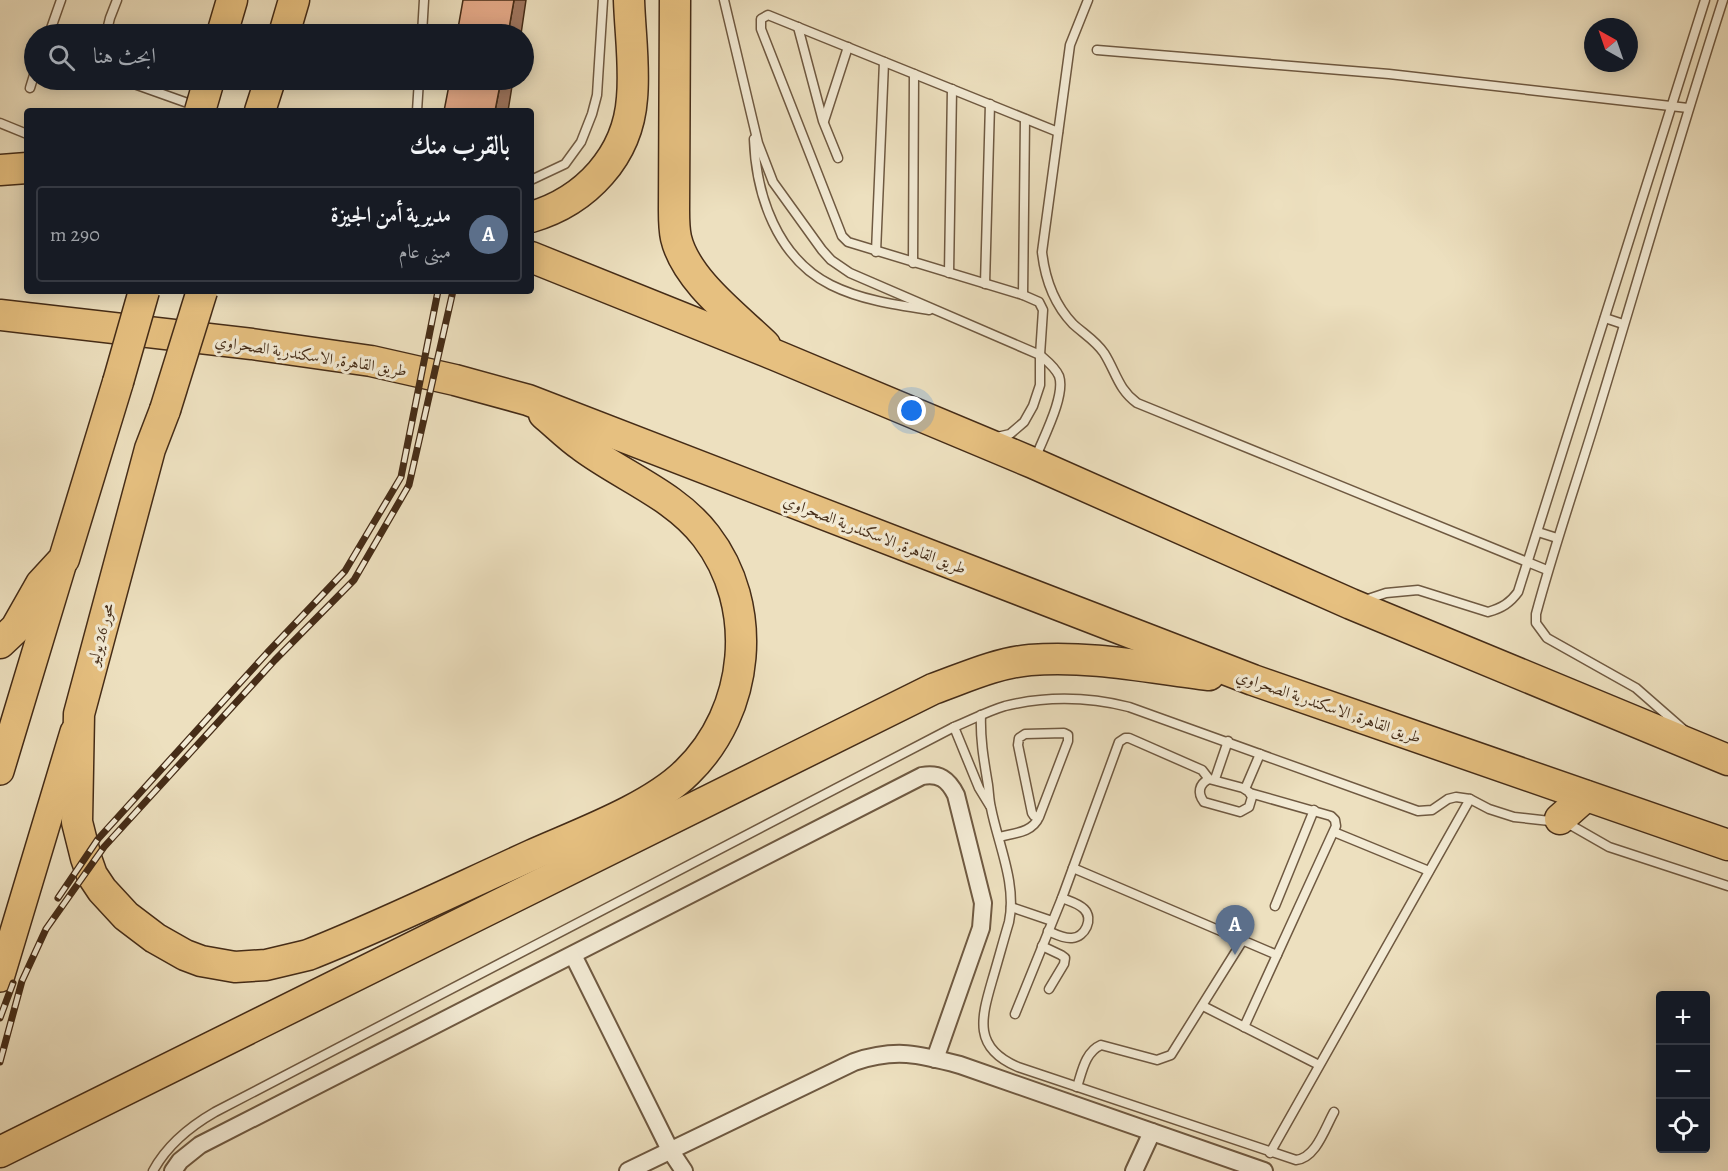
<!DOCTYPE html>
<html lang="ar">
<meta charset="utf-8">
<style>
body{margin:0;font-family:Alegreya,Amiri,serif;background:#20242c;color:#f1f3f6;direction:rtl}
.controls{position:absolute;right:18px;bottom:18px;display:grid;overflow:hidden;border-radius:6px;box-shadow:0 3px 15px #0003}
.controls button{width:54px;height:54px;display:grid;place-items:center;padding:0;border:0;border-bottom:2px solid #363941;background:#171b24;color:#f1f3f6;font:30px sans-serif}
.compass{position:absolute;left:1584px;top:18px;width:54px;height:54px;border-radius:50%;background:#171b24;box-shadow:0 3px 15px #0003;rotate:320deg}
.you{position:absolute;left:912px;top:411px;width:21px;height:21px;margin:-15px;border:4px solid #fff;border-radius:50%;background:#1a73e8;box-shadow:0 0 0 9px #1a73e833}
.badge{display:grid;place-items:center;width:39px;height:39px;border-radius:50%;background:#c59692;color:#fff;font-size:20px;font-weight:700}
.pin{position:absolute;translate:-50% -50px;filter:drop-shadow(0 2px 3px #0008)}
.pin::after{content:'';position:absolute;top:32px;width:21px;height:18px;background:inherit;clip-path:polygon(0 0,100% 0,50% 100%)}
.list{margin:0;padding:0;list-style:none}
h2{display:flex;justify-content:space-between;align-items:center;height:78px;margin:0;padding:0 24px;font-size:26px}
h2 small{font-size:20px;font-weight:400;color:#9ea1a6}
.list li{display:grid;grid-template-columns:39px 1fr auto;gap:18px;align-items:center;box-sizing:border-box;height:96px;margin:0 12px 12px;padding:0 12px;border:2px solid #363941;border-radius:6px}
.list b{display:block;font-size:22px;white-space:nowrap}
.list p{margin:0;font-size:20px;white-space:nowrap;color:#9ea1a6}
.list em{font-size:20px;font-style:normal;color:#9ea1a6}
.icon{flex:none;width:33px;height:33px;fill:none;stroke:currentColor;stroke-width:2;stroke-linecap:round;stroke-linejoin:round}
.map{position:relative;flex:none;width:1728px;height:1171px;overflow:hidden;direction:ltr}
.search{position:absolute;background:#171b24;box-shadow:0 3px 15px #0003;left:24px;top:24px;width:510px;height:66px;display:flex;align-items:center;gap:15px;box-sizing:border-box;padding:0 21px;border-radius:33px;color:#9ea1a6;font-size:22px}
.panel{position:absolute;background:#171b24;box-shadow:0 3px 15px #0003;left:24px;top:108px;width:510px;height:186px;border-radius:6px;direction:rtl}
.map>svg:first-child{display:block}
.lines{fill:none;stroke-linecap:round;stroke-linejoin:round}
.service-casing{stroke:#6f5941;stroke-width:11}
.minor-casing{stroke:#6f5941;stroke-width:20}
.trunk-casing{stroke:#452c17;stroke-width:30}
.motorway-casing{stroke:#452c17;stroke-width:33}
.service{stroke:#f3ebd5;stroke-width:8}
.minor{stroke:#f3ebd5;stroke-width:16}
.trunk{stroke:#e6c080;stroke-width:27}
.motorway{stroke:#e6c080;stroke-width:30}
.rail-casing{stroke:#452c17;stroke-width:7}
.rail{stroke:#f3ebd5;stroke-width:4.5;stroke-dasharray:14;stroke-linecap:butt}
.motorway-bridge-casing{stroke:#452c17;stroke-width:33;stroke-linecap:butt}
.motorway-bridge{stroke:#e6c080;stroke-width:30}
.shaded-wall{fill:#a07760;stroke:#452c17;stroke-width:1.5}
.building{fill:#e5aa89;stroke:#452c17;stroke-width:1.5}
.labels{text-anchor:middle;stroke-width:6;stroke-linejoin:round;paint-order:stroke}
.street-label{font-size:16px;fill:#452c17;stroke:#f3ebd5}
</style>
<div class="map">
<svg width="1728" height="1171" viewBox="0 0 1728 1171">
<rect width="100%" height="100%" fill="#ede0bf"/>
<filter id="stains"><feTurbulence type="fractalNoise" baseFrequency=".00333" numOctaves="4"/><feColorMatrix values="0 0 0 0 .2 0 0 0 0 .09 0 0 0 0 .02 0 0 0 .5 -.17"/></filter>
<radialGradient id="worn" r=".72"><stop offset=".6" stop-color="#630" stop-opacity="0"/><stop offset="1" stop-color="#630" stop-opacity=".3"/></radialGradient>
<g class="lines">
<g class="service-casing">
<g id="service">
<path d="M 724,0 L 758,143 L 773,182 L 822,250 L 831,260 L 850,273 L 1040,355 C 1047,361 1055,367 1059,376 C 1066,396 1042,440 1035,459"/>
<path d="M 1088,0 L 1070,45 L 1042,252 C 1045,279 1054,304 1073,324 C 1084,334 1096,341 1104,353 C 1116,372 1118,389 1137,403 L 1547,570"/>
<polyline points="798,27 823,121 838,158"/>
<polyline points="49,34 61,0"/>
<polyline points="106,34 110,18 117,0"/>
<polyline points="422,34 424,0"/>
<polyline points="1097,50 1389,74 1688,108"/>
<polyline points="123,80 196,106"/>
<polyline points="30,88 34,75"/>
<polyline points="417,111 419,80"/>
<polyline points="824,121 848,47"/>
<polyline points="0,123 27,134"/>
<path d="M 754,139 C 756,195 777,258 831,285 C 861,300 896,305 929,310"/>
<polyline points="531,180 565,164 581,142 592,114 597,95 603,0"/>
<polyline points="876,252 884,62"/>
<polyline points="913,263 914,74"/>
<polyline points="949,273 952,89"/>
<polyline points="985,284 990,104"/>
<polyline points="1023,295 1025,119"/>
<polyline points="1605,318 1623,324"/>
<polyline points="997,437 1010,434 1024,422 1033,406 1040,385 1040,355 1043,310 1039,302 1023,295 848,242 842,236 761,29 761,19 768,15 1058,132"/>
<polyline points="1538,532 1557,538"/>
<path d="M 1362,601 L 1386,593 L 1418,590 L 1488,612 C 1502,608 1510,603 1518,592 L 1705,0"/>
<path d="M 981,715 C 980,739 984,761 988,785 C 989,792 989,800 991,808 C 998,844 1017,884 1009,922 C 1003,942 998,961 992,981 C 981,1019 973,1048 1018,1067 L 1296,1160 C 1316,1158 1325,1128 1334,1112"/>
<polyline points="954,727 979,788 990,806"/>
<path d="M 1684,730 L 1636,688 L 1547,638 L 1536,623 L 1536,614 C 1555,543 1579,475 1600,405 C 1641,270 1680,134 1723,0"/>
<path d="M 1209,779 L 1243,788 L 1249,792 L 1252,797 L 1249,807 L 1240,812 L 1204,802 C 1197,793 1199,784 1209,779 Z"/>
<polyline points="1215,779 1228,741"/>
<polyline points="1245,789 1260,754"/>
<polyline points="1334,832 1429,871"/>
<path d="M 999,837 C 1014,833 1032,833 1039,817 L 1068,741 L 1068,735 L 1064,733 L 1025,734 L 1019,738 L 1018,745 L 1032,813 L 1034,816 L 1039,817"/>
<polyline points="1073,868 1277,955"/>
<polyline points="1275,906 1314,810"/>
<polyline points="1011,907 1052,921"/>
<path d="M 1048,931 C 1055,934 1064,939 1072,938 C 1085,937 1094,919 1084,909 C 1078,903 1069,901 1062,898"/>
<polyline points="1042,946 1061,955 1065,958 1064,964 1049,989"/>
<polyline points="1203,1006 1319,1065"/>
<polyline points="1015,1014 1062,898 1119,742 1125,738 1129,738 1202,770 1209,779"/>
<polyline points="1244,1027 1336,826 1335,820 1331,816 1250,793"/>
<path d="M 1077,1087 C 1082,1072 1085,1052 1101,1045 L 1157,1060 L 1171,1055 L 1243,940"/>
<polyline points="1270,1153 1470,799"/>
<path d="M 153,1171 C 167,1145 189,1127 215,1112 L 954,727 C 971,720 988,711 1005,706 C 1046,696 1089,697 1129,707 L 1418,811 L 1432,810 L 1448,799 L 1456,797 L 1470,799 L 1489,809 L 1514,817 L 1550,821 L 1560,819 L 1609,847 L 1728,886"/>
</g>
</g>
<g class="minor-casing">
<g id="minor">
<polyline points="573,955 670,1150 684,1171"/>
<path d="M 173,1171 L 180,1161 L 200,1145 L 922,776 C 939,773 948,779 956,795 L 983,903 L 981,928 L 935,1059"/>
<path d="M 628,1171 L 854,1062 C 895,1048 919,1054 960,1065 L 1264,1171"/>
<polyline points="1134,1171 1152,1132"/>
</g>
</g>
<g class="trunk-casing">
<g id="trunk">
<polyline points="0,771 64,559"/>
<polyline points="0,978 74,732"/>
</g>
</g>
<g class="motorway-casing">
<g id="motorway">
<path d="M 675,0 L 674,210 C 674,219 674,229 676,238 C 686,280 735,316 765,345"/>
<polyline points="222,34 232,0"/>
<polyline points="284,34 294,0"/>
<polyline points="260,111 270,80"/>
<polyline points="0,170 27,168"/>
<path d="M 531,217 C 586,201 628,156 632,98 C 635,66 630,32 629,0"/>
<polyline points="531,257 775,355 1033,463 1351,604 1728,760"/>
<polyline points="0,315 252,344 371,361 455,380 528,400 1253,680 1728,845"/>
<path d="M 165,410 L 150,449 L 79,714 L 77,822 L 86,858 L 92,875 L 102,890 L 126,916 L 155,938 L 185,955 L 201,961 L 235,967 L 266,965 L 308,955 C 384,925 457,889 532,855 C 579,834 651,808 687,772 C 750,711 760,606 706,536 C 675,495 622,476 582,446 C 569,437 556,424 544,414"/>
<polyline points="0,643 16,628 41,584 64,559 118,382"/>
<polyline points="1560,819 1586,796"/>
<path d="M 0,1152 L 933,689 C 964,678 996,663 1030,660 C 1090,655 1150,668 1209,675"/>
</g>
</g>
<use href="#service" class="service"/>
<use href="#minor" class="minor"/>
<use href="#trunk" class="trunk"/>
<use href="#motorway" class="motorway"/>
<g class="rail-casing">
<g id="rail">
<polyline points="58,898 98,839 267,653 345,571 401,477 438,291"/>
<polyline points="0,1018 13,983"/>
<polyline points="0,1062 22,981 46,929 104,847 275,660 354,580 409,485 453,291"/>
</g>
</g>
<use href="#rail" class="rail"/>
<g class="motorway-bridge-casing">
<g id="motorway-bridge">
<polyline points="200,111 209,80"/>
<polyline points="118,382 144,291"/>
<polyline points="165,410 202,291"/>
</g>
</g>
<use href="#motorway-bridge" class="motorway-bridge"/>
</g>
<g class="shaded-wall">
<polygon points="514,0 526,0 521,34 508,34"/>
<polygon points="501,80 513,80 508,111 495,111"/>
</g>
<g class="building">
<polygon points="463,0 514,0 508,34 457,34"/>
<polygon points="450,80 501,80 495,111 444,111"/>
</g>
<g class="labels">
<g class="street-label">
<text transform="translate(311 355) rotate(9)" y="6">طريق القاهرة, الاسكندرية الصحراوي</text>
<text transform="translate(875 534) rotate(21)" y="6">طريق القاهرة, الاسكندرية الصحراوي</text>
<text transform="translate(100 634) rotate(-75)" y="6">محور 26 يوليو</text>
<text transform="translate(1329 706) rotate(19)" y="6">طريق القاهرة, الاسكندرية الصحراوي</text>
</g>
</g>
<rect width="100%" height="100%" filter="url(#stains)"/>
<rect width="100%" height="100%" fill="url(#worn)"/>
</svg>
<div class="controls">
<button>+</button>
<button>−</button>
<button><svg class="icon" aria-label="locate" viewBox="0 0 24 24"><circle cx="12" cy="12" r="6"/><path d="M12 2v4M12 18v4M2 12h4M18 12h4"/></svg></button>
</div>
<svg class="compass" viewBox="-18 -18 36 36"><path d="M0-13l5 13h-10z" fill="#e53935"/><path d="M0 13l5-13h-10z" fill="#9ea1a6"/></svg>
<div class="you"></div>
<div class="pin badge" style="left:1235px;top:955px;background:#5c6f8a">A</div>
<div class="search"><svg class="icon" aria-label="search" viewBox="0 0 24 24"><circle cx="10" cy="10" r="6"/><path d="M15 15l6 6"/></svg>ابحث هنا</div>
<section class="panel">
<h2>بالقرب منك<small></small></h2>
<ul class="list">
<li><span class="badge" style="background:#5c6f8a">A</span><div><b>مديرية أمن الجيزة</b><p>مبنى عام</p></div><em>290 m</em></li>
</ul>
</section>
</div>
